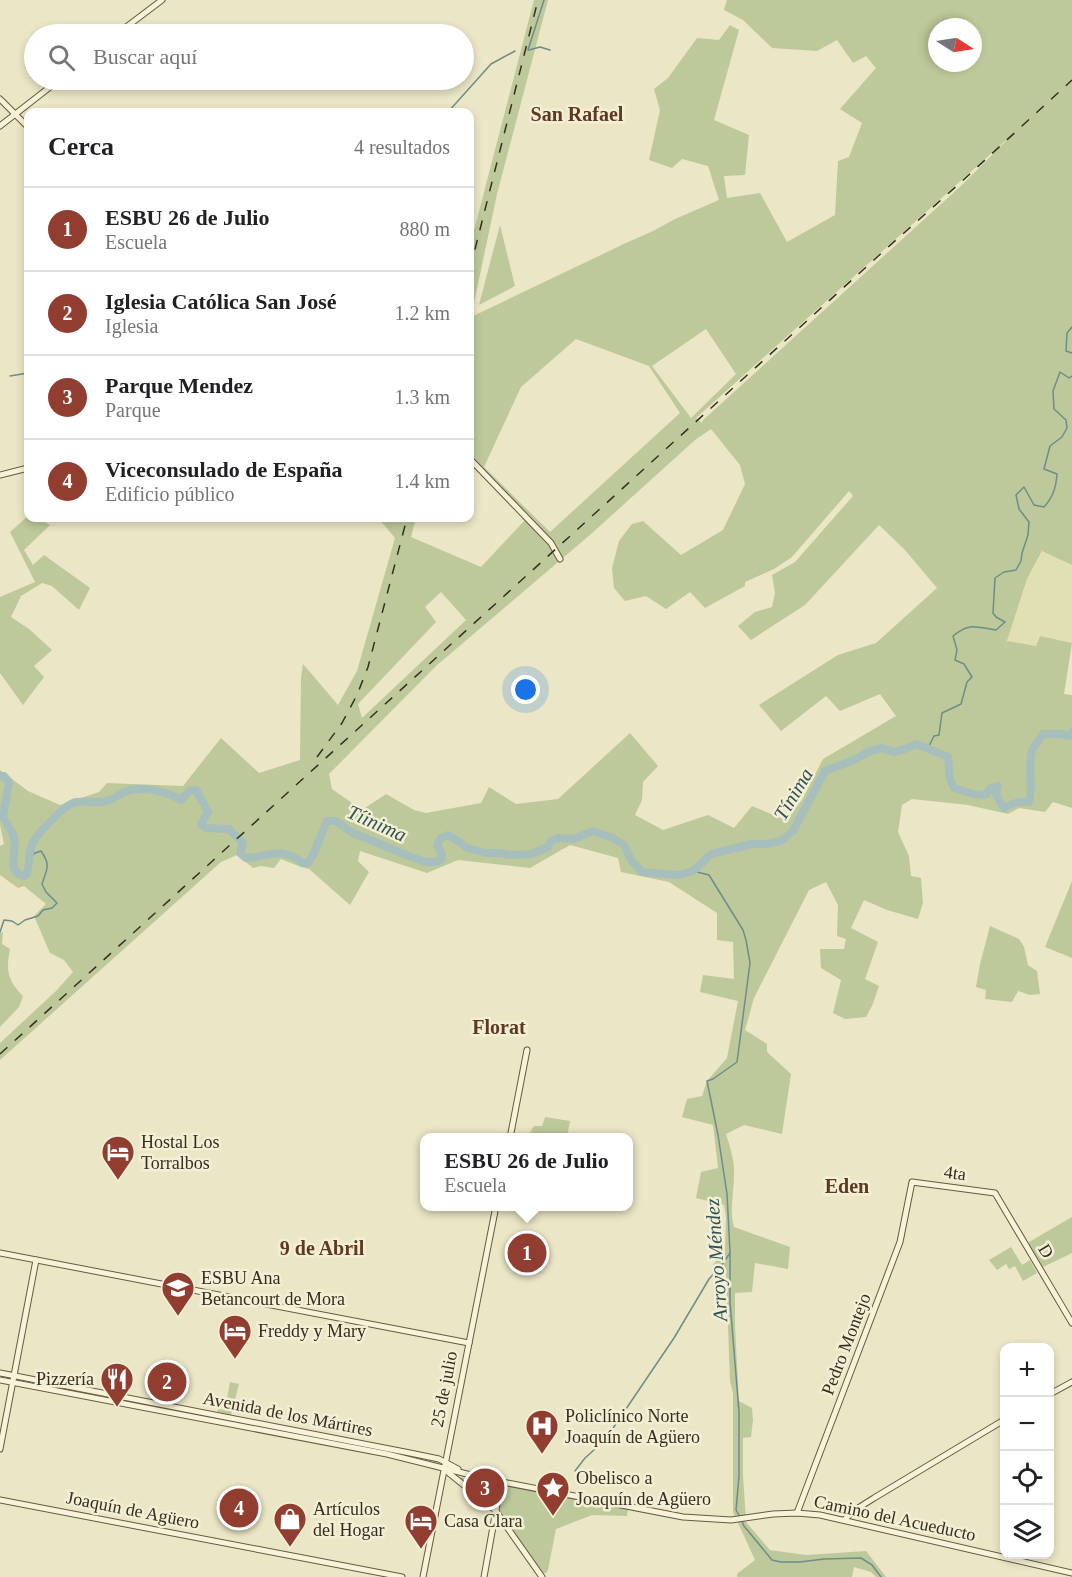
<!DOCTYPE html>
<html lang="es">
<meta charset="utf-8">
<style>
body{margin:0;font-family:"Times New Roman",serif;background:#f2f2f2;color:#202124}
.controls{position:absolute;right:18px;bottom:18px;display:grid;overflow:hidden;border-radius:12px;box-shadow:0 3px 9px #0003}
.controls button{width:54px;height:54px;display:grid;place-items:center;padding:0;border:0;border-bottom:2px solid #e0e0e0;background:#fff;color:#202124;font:30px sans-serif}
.compass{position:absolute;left:928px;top:18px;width:54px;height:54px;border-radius:50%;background:#fff;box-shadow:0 3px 9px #0003;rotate:102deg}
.you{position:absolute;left:526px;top:690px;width:21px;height:21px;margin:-15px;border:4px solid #fff;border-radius:50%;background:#1a73e8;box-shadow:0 0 0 9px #1a73e833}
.badge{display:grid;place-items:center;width:39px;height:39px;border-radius:50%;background:#913e30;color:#fff;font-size:20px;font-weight:700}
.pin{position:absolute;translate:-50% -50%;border:3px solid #fff;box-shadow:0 2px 6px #0006}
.popup{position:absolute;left:420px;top:1133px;width:213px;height:78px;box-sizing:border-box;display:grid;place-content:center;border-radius:12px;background:#fff;filter:drop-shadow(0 2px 4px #0005);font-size:20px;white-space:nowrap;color:#757577}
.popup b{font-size:22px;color:#202124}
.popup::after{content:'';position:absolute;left:50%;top:100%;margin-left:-12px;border:12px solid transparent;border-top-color:#fff}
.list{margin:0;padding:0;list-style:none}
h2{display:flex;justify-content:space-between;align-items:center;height:78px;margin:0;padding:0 24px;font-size:26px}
h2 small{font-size:20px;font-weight:400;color:#757577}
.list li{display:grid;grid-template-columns:39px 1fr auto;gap:18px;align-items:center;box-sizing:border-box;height:84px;padding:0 24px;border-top:2px solid #e0e0e0}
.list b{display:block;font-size:22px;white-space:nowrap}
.list p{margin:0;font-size:20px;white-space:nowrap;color:#757577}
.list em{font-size:20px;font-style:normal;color:#757577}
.icon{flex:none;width:33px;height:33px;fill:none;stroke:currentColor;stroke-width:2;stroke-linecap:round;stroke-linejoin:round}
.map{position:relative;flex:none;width:1072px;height:1577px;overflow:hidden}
.search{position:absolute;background:#fff;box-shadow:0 3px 9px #0003;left:24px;top:24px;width:450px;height:66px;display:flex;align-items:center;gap:15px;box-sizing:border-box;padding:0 21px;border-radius:33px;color:#757577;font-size:22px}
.panel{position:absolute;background:#fff;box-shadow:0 3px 9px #0003;left:24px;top:108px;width:450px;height:414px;border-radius:12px}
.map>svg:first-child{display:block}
.farmland{fill:#e1e0b3}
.green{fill:#bdc99a;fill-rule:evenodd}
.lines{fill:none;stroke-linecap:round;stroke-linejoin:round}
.stream{stroke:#6e8d8a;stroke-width:1.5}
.river{stroke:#a7bfbc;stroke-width:8}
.secondary-casing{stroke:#675940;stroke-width:7}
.secondary{stroke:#f7f2d8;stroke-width:5}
.rail{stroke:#372e1f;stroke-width:1.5;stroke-dasharray:10 10;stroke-linecap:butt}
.labels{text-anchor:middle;stroke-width:5;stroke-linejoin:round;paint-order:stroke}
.poi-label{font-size:18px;fill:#372e1f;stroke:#f3efd5;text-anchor:start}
.street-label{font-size:18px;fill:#372e1f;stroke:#f3efd5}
.neighbourhood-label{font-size:20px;font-weight:bold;fill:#603822;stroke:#f3efd5}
.water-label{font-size:20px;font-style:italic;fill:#305255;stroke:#f3efd5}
</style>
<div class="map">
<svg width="1072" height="1577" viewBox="0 0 1072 1577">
<rect width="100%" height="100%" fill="#ebe6c6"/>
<polygon class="farmland" points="1043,551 1072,565 1072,643 1040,636 1036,646 1007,642 1027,579"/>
<g class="green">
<path d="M 534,0 L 548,0 L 497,194 L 471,317 L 626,243 L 653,231 L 675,219 L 719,200 L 708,166 L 682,159 L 672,168 L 649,160 L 660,110 L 654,89 L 668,78 L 697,38 L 719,40 L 730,25 L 739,30 L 714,120 L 749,135 L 745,175 L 724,176 L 727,198 L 760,193 L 787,242 L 835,215 L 838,161 L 849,157 L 862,123 L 840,109 L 876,68 L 866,56 L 853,63 L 837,40 L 817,51 L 772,48 L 743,20 L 724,10 L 727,0 L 1072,0 L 1072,565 L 1042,551 L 1027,579 L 1007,641 L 1036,646 L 1040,636 L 1072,643 L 1064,694 L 1072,695 L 1072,808 L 1053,802 L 1045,812 L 1019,808 L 1008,814 L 968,805 L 912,799 L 902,805 L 898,832 L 909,856 L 911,876 L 921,878 L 923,903 L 918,919 L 887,910 L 864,900 L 851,928 L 878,942 L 865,979 L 879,986 L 872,1006 L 866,1017 L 845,1019 L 833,1013 L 841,980 L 821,968 L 820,949 L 844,949 L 846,939 L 837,936 L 838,905 L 826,882 L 809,890 L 754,998 L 745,1030 L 767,1044 L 767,1052 L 791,1074 L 782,1134 L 744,1125 L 726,1134 C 730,1147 735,1161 734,1176 C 734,1193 729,1210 734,1227 L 790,1247 L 788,1269 L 755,1263 L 752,1292 L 735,1293 L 735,1327 L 739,1401 L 752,1408 L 753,1420 L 751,1437 L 743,1438 L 743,1475 L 746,1522 L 770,1550 L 806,1555 L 866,1551 L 886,1577 L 876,1577 L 871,1572 L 854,1567 L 852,1577 L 737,1577 L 737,1574 L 755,1560 L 733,1512 L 733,1393 L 730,1381 L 726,1273 L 716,1268 L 713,1265 L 725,1249 L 726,1217 L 724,1205 L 696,1198 L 701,1172 L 718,1168 L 713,1125 L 682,1117 L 687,1099 L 702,1096 L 707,1081 L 727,1058 L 738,1001 L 700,992 L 703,975 L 734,979 L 733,942 L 717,940 L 717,913 L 669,882 L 621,872 L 618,858 L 570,845 L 530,868 L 458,860 L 427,873 L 360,851 L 358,861 L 369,872 L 350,905 L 309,869 L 301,867 L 281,859 L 274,868 L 261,866 L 253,868 L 237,855 L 221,862 L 0,1060 L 0,1043 L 56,991 L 73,972 L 64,960 L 50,953 L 34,916 L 46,904 L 24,886 L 18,888 L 0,875 L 0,846 L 4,844 L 0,825 L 0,770 L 28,791 L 60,805 L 99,792 L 107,783 L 183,786 L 221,738 L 259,773 L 300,760 L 301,678 L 303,664 L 338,705 L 357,671 L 395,538 L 378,518 L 416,518 L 411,537 L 481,567 L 525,520 L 470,461 L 470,246 ZM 937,27 L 973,27 L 973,63 L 937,63 ZM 1013,134 L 962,185 L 702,421 L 702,423 L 696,418 ZM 706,329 L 736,374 L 691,418 L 652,366 ZM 576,339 L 649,366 L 680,413 L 550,532 L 484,467 L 521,387 ZM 711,429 L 740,465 L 745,484 L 723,530 L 681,555 L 643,521 L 632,524 L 619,541 L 612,568 L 614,588 L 625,601 L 646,596 L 666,609 L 690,592 L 705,608 L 745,586 L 745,582 L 774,569 L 792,557 L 849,491 L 853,496 L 795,562 L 772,575 L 775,593 L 772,607 L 755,612 L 738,626 L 751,640 L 805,605 L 879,525 L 905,550 L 937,588 L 876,643 L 838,655 L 759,705 L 781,731 L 826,696 L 840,711 L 880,694 L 896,716 L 823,759 L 802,800 L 785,820 L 752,806 L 734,828 L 708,815 L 663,830 L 635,815 L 642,800 L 643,782 L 658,766 L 630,733 L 558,799 L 516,804 L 489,787 L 481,803 L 426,813 L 414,810 L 386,794 L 362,810 L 332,789 L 329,774 L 436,666 L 591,534 L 695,440 ZM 441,592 L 466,620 L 362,718 L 358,704 L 436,622 L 425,607 Z"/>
<polygon points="500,225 515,286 479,305"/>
<polygon points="28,516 28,518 38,518 50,525 24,550 33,565 44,555 90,588 79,610 52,586 42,583 21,596 11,617 29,629 52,650 34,666 44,677 23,705 0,673 0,597 35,582 10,532"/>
<polygon points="1072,881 1072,958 1045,947"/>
<polygon points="990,926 1019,939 1024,947 1028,965 1037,971 1040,994 1030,995 1018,991 1012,1002 985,999 986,990 976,987 980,964"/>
<path d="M 3,932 L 2,944 L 10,949 C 6,970 7,980 23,996 L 19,1007 L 0,1027 L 0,933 Z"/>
<polygon points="545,1117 570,1121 567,1137 530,1137 529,1134 534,1126 542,1126"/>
<polygon points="1072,1217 1072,1253 1043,1267 1029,1245 1029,1242"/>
<polygon points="1011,1247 1022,1265 1030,1260 1037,1273 1023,1281 1015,1266 1009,1269 1006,1264 997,1270 989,1260"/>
<polygon points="230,1382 239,1384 231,1415 217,1412 218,1409 225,1410"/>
<polygon points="456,1476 495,1486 496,1490 494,1500 492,1501 489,1499"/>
<polygon points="505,1485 628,1509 627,1516 592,1515 556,1529 548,1570 546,1573 541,1573 498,1510 503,1486"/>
</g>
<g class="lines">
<g class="stream">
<polyline points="528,50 544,0"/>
<polyline points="529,50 540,47 550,50"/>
<polyline points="448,112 491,64 515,51"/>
<polyline points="1072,327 1067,333 1066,351 1072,353"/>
<polyline points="10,376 28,373"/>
<path d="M 928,748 L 934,736 L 939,735 L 942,713 L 961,704 L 967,682 L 972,677 L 964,664 L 955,660 L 957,650 L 953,636 C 970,622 976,627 996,630 L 1005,622 L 996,617 L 993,613 L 995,578 L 1004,572 L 1016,570 L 1021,561 L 1022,553 L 1028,535 L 1029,522 L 1019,509 L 1016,495 L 1024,487 L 1034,505 L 1044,507 C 1053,497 1056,488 1057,474 L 1044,469 L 1050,446 L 1062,437 L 1067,428 L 1066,420 L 1054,409 L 1053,391 L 1060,372 L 1069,378 L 1072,376"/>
<polyline points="693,871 709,875 743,930 746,940 750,963 737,1062 713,1079 707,1081 718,1135 727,1194 730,1252 730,1302 739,1412 739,1476 736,1510 740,1517"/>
<path d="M 0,932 L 4,920 L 12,921 L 18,925 L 25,920 L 38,916 L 43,910 L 52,908 L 57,903 L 46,892 L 42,884 C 47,869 51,865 41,851 L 35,853 L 30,858"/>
<polyline points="575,1471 585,1458 605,1440 674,1338 709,1279 721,1266 730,1253"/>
<polyline points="742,1521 744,1526 772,1560 781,1562 800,1562 824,1559 861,1558 872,1565 881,1577"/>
</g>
<path class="river" d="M 0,776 L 4,776 L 9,782 L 3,817 L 13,834 L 15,842 L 13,867 L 18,874 L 24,876 L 27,874 C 29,865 29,850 33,842 C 39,832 63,807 73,803 C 86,799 98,805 110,800 C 116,798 121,793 127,791 C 143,786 166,791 181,800 L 189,791 L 196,790 L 208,812 L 201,824 L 206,828 L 229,829 L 243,843 L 240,853 L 246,858 C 271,857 279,845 303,863 L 308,863 L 314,853 L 327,821 L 336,821 L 351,832 L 411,857 L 425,862 L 436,862 L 441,859 L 442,854 L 437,845 L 441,838 L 448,835 L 461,843 L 467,848 L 486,853 L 501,853 L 510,855 L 532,854 L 548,847 L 551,841 L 557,838 L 574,839 L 593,831 L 613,838 L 624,845 L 631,860 L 642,872 L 678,875 L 693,871 L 711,854 L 752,844 L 766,844 L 781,841 L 793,831 L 825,771 L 854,760 L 870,751 L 883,748 L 893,752 L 902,750 L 917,744 L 948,757 L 950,779 L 954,788 L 973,794 L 985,795 L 991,788 L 998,786 L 996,795 L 1004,808 C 1013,803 1019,801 1029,802 C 1034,786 1027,768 1032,751 C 1034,745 1040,739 1043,734 L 1060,734 L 1069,736 L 1072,732"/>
<g class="secondary-casing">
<g id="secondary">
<polyline points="117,34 162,0"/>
<polyline points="0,99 28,127"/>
<polyline points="0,126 59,80"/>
<polyline points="470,459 551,543 560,559"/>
<polyline points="0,475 28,468"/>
<polyline points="510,1138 527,1050"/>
<polyline points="0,1253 469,1343"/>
<polyline points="0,1373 410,1453 439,1459 458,1469"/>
<polyline points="0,1380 387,1454 487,1479 683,1517 731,1520 773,1514 797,1513 820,1515 1072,1573"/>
<polyline points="1050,1394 1072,1382"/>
<polyline points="0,1449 36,1260"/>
<polyline points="445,1470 495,1510 542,1577"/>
<polyline points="0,1500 402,1577"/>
<polyline points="797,1513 900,1242 912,1182 995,1193 1072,1323"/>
<polyline points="844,1520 855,1510 874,1498 1004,1420"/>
<polyline points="423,1577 496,1206"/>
<polyline points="484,1577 501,1482"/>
</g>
</g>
<use href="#secondary" class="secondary"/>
<g class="rail">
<polyline points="470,269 538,0"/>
<polyline points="317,757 342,723 357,695 368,667 407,518"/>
<polyline points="0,1054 886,249 960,183 1072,80"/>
</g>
</g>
<defs>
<g id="hotel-pin" transform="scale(1.725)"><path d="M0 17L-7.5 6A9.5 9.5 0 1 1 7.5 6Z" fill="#913e30" stroke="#f3efd5"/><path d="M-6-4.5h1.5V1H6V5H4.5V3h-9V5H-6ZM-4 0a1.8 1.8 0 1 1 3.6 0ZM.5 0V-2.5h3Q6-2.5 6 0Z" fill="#fff"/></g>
<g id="school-pin" transform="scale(1.725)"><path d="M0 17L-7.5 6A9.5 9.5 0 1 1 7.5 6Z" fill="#913e30" stroke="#f3efd5"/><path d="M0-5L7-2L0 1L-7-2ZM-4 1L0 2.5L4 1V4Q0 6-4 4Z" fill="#fff"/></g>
<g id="restaurant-pin" transform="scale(1.725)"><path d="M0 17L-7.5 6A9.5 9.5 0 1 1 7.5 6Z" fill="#913e30" stroke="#f3efd5"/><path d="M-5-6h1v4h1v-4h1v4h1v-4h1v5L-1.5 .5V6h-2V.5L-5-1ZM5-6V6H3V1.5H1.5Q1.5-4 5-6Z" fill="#fff"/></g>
<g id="hospital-pin" transform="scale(1.725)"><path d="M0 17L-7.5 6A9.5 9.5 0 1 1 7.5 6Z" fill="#913e30" stroke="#f3efd5"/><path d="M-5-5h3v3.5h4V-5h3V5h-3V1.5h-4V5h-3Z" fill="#fff"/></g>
<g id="sight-pin" transform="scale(1.725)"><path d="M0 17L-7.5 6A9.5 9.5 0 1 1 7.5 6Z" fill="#913e30" stroke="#f3efd5"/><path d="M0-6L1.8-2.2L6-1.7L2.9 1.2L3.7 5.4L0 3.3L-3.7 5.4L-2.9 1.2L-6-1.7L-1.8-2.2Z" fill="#fff"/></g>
<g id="shop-pin" transform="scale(1.725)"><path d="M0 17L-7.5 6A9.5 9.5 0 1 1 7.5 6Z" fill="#913e30" stroke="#f3efd5"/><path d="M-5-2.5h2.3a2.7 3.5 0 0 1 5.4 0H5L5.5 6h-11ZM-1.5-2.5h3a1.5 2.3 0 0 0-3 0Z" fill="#fff"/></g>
</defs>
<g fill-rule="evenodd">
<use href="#hotel-pin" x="118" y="1152"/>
<use href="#school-pin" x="178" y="1288"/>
<use href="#hotel-pin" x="235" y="1331"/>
<use href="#restaurant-pin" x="117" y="1379"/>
<use href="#hospital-pin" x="542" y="1426"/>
<use href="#sight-pin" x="553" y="1488"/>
<use href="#shop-pin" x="290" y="1519"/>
<use href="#hotel-pin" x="421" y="1521"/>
</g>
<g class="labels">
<g class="poi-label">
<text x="141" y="1148">Hostal Los<tspan x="141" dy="21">Torralbos</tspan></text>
<text x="201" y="1284">ESBU Ana<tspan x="201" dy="21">Betancourt de Mora</tspan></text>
<text x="258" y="1337">Freddy y Mary</text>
<text x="94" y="1385" text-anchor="end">Pizzería</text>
<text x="565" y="1422">Policlínico Norte<tspan x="565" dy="21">Joaquín de Agüero</tspan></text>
<text x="576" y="1484">Obelisco a<tspan x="576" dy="21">Joaquín de Agüero</tspan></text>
<text x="313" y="1515">Artículos<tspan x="313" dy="21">del Hogar</tspan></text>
<text x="444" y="1527">Casa Clara</text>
</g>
<g class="street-label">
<text transform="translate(955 1173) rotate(8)" y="6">4ta</text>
<text transform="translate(1046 1251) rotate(59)" y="6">D</text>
<text transform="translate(846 1344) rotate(-69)" y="6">Pedro Montejo</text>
<text transform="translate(444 1389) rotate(-79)" y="6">25 de julio</text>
<text transform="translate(288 1414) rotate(11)" y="6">Avenida de los Mártires</text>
<text transform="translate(133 1510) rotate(11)" y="6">Joaquín de Agüero</text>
<text transform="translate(895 1518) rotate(12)" y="6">Camino del Acueducto</text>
</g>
<g class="neighbourhood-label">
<text x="577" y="121">San Rafael</text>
<text x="499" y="1034">Florat</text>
<text x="847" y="1193">Eden</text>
<text x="322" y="1255">9 de Abril</text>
</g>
<g class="water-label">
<text transform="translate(793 794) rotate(-59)" y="7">Tínima</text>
<text transform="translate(377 823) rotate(24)" y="7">Tíinima</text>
<text transform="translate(716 1260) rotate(-94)" y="7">Arroyo Méndez</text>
</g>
</g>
</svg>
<div class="controls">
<button>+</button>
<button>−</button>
<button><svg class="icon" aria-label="locate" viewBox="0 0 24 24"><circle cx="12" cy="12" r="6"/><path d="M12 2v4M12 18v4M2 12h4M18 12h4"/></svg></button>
<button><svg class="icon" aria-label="layers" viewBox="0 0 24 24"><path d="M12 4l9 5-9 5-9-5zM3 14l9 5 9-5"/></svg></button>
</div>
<svg class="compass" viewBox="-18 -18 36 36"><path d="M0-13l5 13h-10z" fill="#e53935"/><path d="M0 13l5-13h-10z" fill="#757577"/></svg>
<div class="you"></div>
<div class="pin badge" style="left:527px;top:1253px">1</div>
<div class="popup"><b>ESBU 26 de Julio</b>Escuela</div>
<div class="pin badge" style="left:167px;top:1382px">2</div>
<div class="pin badge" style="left:485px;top:1488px">3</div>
<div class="pin badge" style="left:239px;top:1508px">4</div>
<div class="search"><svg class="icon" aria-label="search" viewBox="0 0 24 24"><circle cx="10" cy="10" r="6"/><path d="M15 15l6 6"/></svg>Buscar aquí</div>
<section class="panel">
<h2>Cerca<small>4 resultados</small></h2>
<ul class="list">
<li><span class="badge">1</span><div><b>ESBU 26 de Julio</b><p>Escuela</p></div><em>880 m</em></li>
<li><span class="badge">2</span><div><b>Iglesia Católica San José</b><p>Iglesia</p></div><em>1.2 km</em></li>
<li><span class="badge">3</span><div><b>Parque Mendez</b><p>Parque</p></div><em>1.3 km</em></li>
<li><span class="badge">4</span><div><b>Viceconsulado de España</b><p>Edificio público</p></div><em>1.4 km</em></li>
</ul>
</section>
</div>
